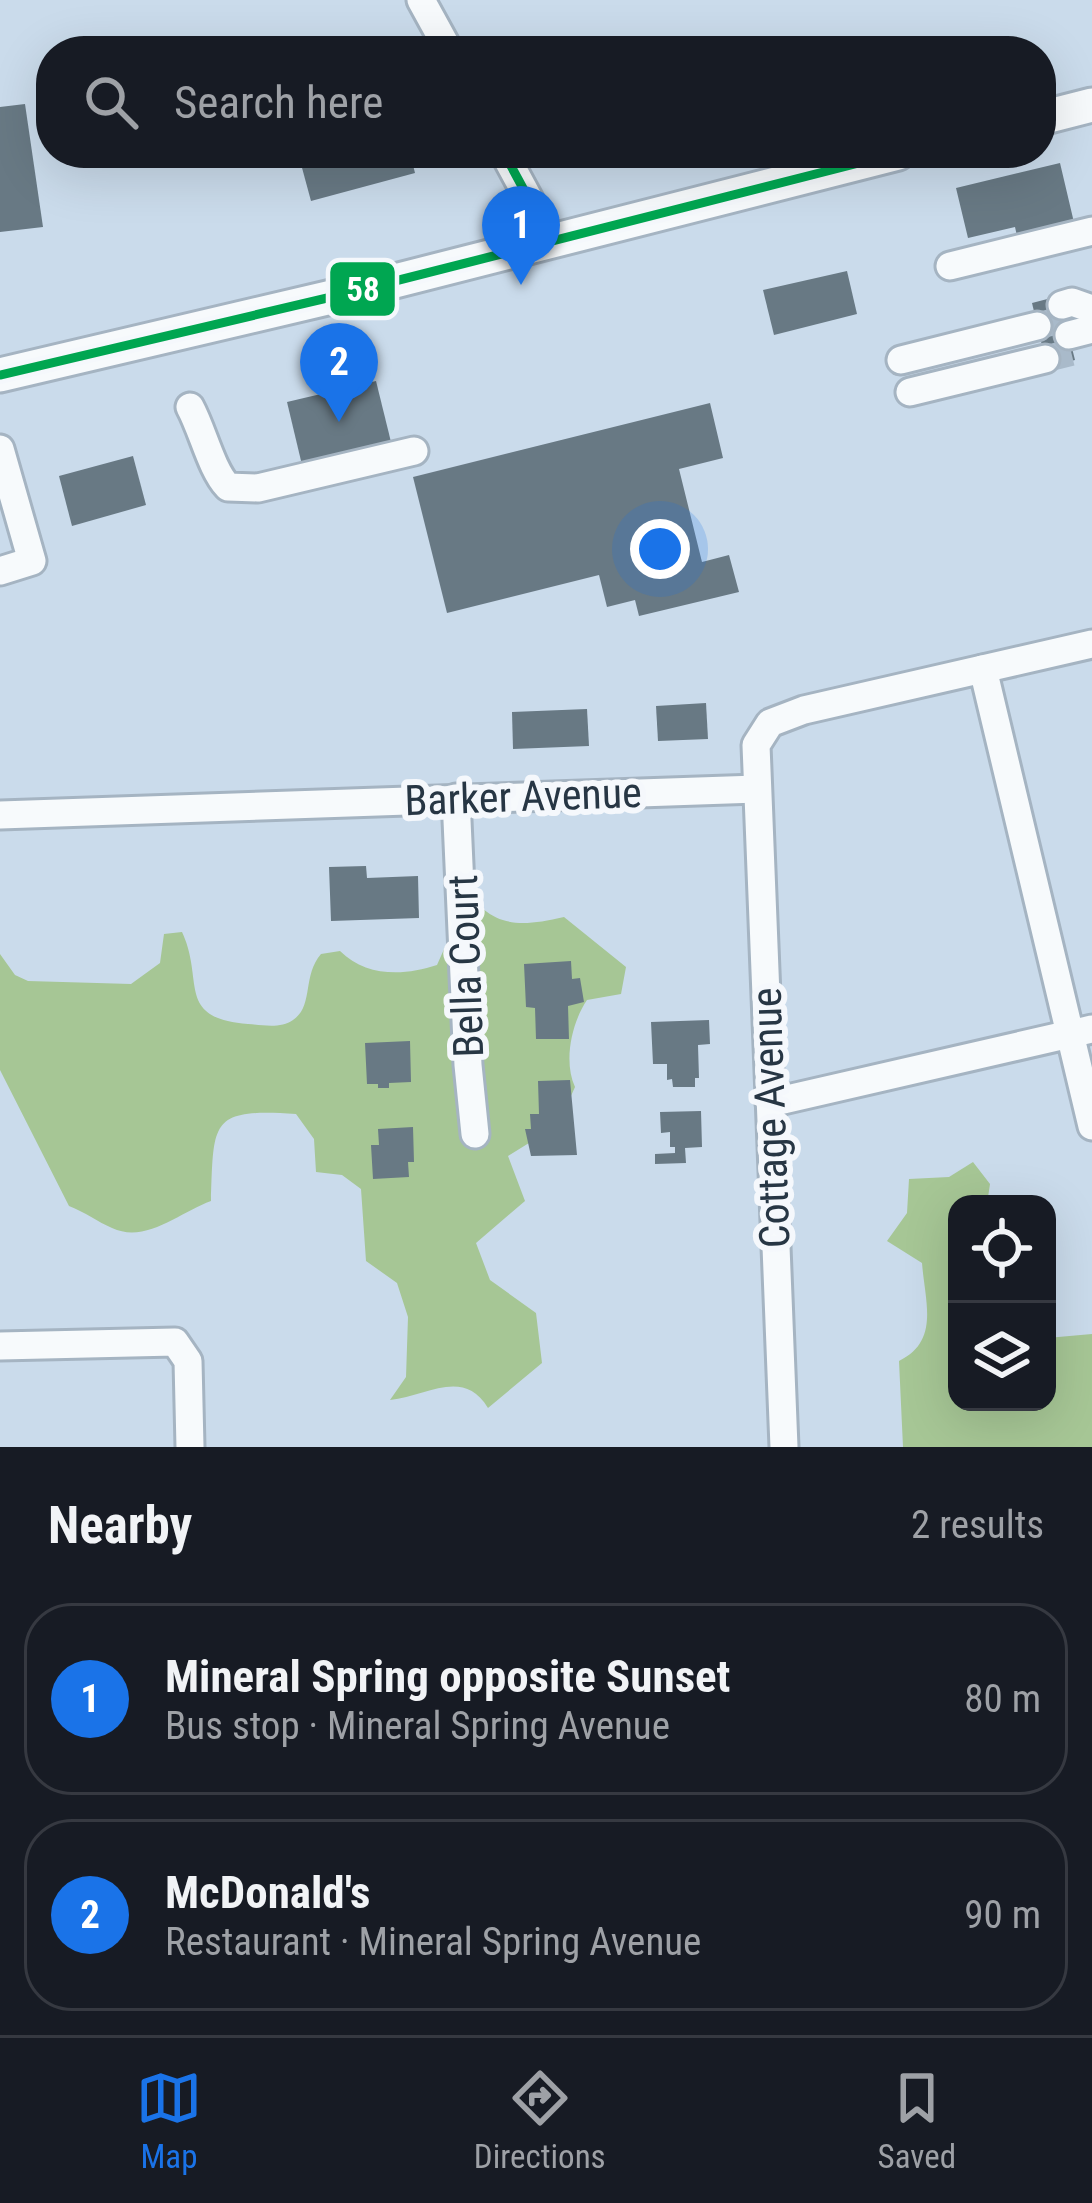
<!DOCTYPE html>
<meta charset="utf-8">
<style>
body{margin:0;font-family:"Roboto Condensed",sans-serif;background:#20242c;color:#f1f3f6}
.controls{position:absolute;right:36px;bottom:36px;display:grid;overflow:hidden;border-radius:24px;box-shadow:0 12px 48px #0002}
.controls button{width:108px;height:108px;display:grid;place-items:center;padding:0;border:0;border-bottom:3px solid #363941;background:#171b24;color:#f1f3f6;font:60px sans-serif}
.you{position:absolute;left:660px;top:549px;width:42px;height:42px;margin:-30px;border:9px solid #fff;border-radius:50%;background:#1a73e8;box-shadow:0 0 0 18px #1a73e833}
.badge{display:grid;place-items:center;width:78px;height:78px;border-radius:50%;background:#1a73e8;color:#fff;font-size:39px;font-weight:700}
.pin{position:absolute;translate:-50% -99px;filter:drop-shadow(0 3px 6px #0008)}
.pin::after{content:'';position:absolute;top:63px;width:42px;height:36px;background:inherit;clip-path:polygon(0 0,100% 0,50% 100%)}
.list{margin:0;padding:0;list-style:none}
h2{display:flex;justify-content:space-between;align-items:center;height:156px;margin:0;padding:0 48px;font-size:51px}
h2 small{font-size:39px;font-weight:400;color:#9ea1a6}
.list li{display:grid;grid-template-columns:78px 1fr auto;gap:36px;align-items:center;box-sizing:border-box;height:192px;margin:0 24px 24px;padding:0 24px;border:3px solid #363941;border-radius:48px}
.list b{display:block;font-size:45px;white-space:nowrap}
.list p{margin:0;font-size:39px;white-space:nowrap;color:#9ea1a6}
.list em{font-size:39px;font-style:normal;color:#9ea1a6}
.icon{flex:none;width:66px;height:66px;fill:none;stroke:currentColor;stroke-width:2;stroke-linecap:round;stroke-linejoin:round}
.map{position:relative;flex:none;width:1092px;height:1447px;overflow:hidden}
.search{position:absolute;background:#171b24;box-shadow:0 12px 48px #0002;left:36px;right:36px;top:36px;height:132px;display:flex;align-items:center;gap:30px;box-sizing:border-box;padding:0 42px;border-radius:48px;color:#9ea1a6;font-size:45px}
.sheet{height:588px;background:#171b24}
nav{display:flex;justify-content:space-around;align-items:center;box-sizing:border-box;height:168px;border-top:3px solid #363941;background:#171b24;font-size:33px;color:#9ea1a6}
nav a{display:grid;justify-items:center;gap:6px}
nav .on{color:#1a73e8}
.map>svg:first-child{display:block}
.forest{fill:#a6c695}
.building{fill:#687984}
.lines{fill:none;stroke-linecap:round;stroke-linejoin:round}
.minor-tunnel{stroke:#a9baca;stroke-width:27;stroke-dasharray:27 14;stroke-linecap:butt}
.minor-casing{stroke:#a5b4c2;stroke-width:33}
.major-casing{stroke:#a5b4c2;stroke-width:39}
.minor{stroke:#f7fafc;stroke-width:27}
.major{stroke:#f7fafc;stroke-width:33}
.bus-1-casing{stroke:#f5f8fc;stroke-width:18}
.bus-1{stroke:#00a651;stroke-width:9}
.labels{text-anchor:middle;stroke-width:12;stroke-linejoin:round;paint-order:stroke}
.street-label{font-size:42px;fill:#273644;stroke:#f5f8fc}
.line-badge{stroke:#f5f8fc;stroke-width:4.5}
.badge-label{font-size:33px;text-anchor:middle;font-weight:bold;fill:#fff}
</style>
<div class="map">
<svg width="1092" height="1447" viewBox="0 0 1092 1447">
<rect width="100%" height="100%" fill="#cadbeb"/>
<g class="forest">
<path d="M 460,880 C 488,926 513,929 564,917 L 626,967 L 621,994 L 587,1000 C 572,1022 563,1061 575,1087 L 558,1125 L 508,1156 L 525,1201 L 476,1243 L 490,1280 L 536,1313 L 542,1363 L 488,1408 C 463,1367 426,1397 390,1400 L 406,1377 L 408,1317 L 397,1283 L 366,1261 L 361,1189 L 342,1175 L 316,1172 L 314,1139 L 296,1114 C 209,1108 214,1122 211,1201 C 180,1212 146,1244 112,1228 C 98,1222 85,1212 69,1206 L 0,1070 L 0,954 L 15,975 L 28,981 L 131,984 L 160,963 L 164,934 L 182,932 C 205,981 175,1018 248,1024 C 262,1025 281,1029 293,1020 C 314,1006 302,976 321,954 L 340,951 C 366,977 404,976 437,965 L 453,929 Z"/>
<path d="M 973,1162 L 990,1184 L 987,1204 L 957,1204 L 957,1402 L 1047,1402 L 1047,1338 L 1092,1334 L 1092,1447 L 903,1447 L 899,1361 C 940,1341 925,1302 922,1263 L 887,1241 L 907,1213 L 909,1179 L 949,1177 Z"/>
</g>
<g class="building">
<polygon points="25,104 43,227 0,232 0,107"/>
<polygon points="298,153 410,153 415,173 311,201"/>
<polygon points="1060,163 1076,231 1019,245 1015,227 968,238 956,188"/>
<polygon points="847,271 857,314 774,335 763,290"/>
<polygon points="1059,296 1075,360 1047,367 1032,303"/>
<polygon points="376,381 391,442 302,465 287,402"/>
<polygon points="710,403 723,458 679,469 702,562 729,555 739,592 639,616 635,600 607,607 599,575 447,613 413,477"/>
<polygon points="133,456 146,505 72,526 59,476"/>
<polygon points="706,703 708,739 658,741 656,706"/>
<polygon points="587,709 589,746 513,749 512,712"/>
<polygon points="366,866 367,878 418,876 419,918 331,921 329,867"/>
<polygon points="571,961 572,979 580,978 584,1002 568,1006 569,1039 536,1039 535,1008 526,1007 524,964"/>
<polygon points="709,1020 710,1044 698,1045 699,1078 695,1078 695,1087 673,1087 672,1079 667,1080 667,1064 653,1064 651,1022"/>
<polygon points="410,1041 411,1082 389,1083 389,1088 378,1088 378,1084 367,1084 365,1043"/>
<polygon points="570,1080 577,1155 531,1156 525,1129 531,1129 530,1114 539,1114 538,1081"/>
<polygon points="701,1111 702,1147 685,1148 686,1163 655,1164 655,1154 675,1153 675,1147 670,1147 670,1132 661,1133 660,1112"/>
<polygon points="413,1127 414,1162 408,1162 409,1177 373,1179 371,1145 379,1145 378,1129"/>
</g>
<g class="lines">
<g class="minor-tunnel">
<polyline points="1037,326 1065,319"/>
<polyline points="1045,359 1073,352"/>
</g>
<g class="minor-casing">
<g id="minor">
<polyline points="421,0 449,51"/>
<polyline points="504,153 531,203 544,244"/>
<polyline points="950,266 1092,231"/>
<polyline points="1062,305 1072,302 1092,309"/>
<polyline points="1069,335 1092,329"/>
<polyline points="901,360 1037,326"/>
<polyline points="910,392 1045,359"/>
<path d="M 190,407 C 203,431 211,469 228,487 L 258,488 L 414,451"/>
<polyline points="0,449 32,561 0,571"/>
<polyline points="983,669 1092,1126"/>
<polyline points="456,798 468,1065 475,1134"/>
<polyline points="0,815 757,789"/>
<polyline points="770,1103 1092,1029"/>
<polyline points="0,1346 175,1342 188,1361 190,1447"/>
<polyline points="784,1447 756,745 770,723 804,710 1092,644"/>
</g>
</g>
<g class="major-casing">
<g id="major">
<polyline points="1041,118 1092,105"/>
<polyline points="0,375 340,295 898,153"/>
</g>
</g>
<use href="#minor" class="minor"/>
<use href="#major" class="major"/>
<g class="bus-1-casing">
<g id="bus-1">
<polyline points="504,153 531,203 544,244"/>
<polyline points="0,375 340,295 898,153"/>
</g>
</g>
<use href="#bus-1" class="bus-1"/>
</g>
<g class="labels">
<g class="street-label">
<text transform="translate(523 796) rotate(-2)" y="15">Barker Avenue</text>
<text transform="translate(465 966) rotate(-92)" y="15">Bella Court</text>
<text transform="translate(770 1118) rotate(-92)" y="15">Cottage Avenue</text>
</g>
</g>
<rect class="line-badge" x="328" y="260" width="69" height="58" rx="12" fill="#00a651"/>
<g class="badge-label">
<text x="363" y="301">58</text>
</g>
</svg>
<div class="controls">
<button><svg class="icon" aria-label="locate" viewBox="0 0 24 24"><circle cx="12" cy="12" r="6"/><path d="M12 2v4M12 18v4M2 12h4M18 12h4"/></svg></button>
<button><svg class="icon" aria-label="layers" viewBox="0 0 24 24"><path d="M12 4l9 5-9 5-9-5zM3 14l9 5 9-5"/></svg></button>
</div>
<div class="you"></div>
<div class="pin badge" style="left:521px;top:285px">1</div>
<div class="pin badge" style="left:339px;top:422px">2</div>
<div class="search"><svg class="icon" aria-label="search" viewBox="0 0 24 24"><circle cx="10" cy="10" r="6"/><path d="M15 15l6 6"/></svg>Search here</div>
</div>
<section class="sheet">
<h2>Nearby<small>2 results</small></h2>
<ul class="list">
<li><span class="badge">1</span><div><b>Mineral Spring opposite Sunset</b><p>Bus stop · Mineral Spring Avenue</p></div><em>80 m</em></li>
<li><span class="badge">2</span><div><b>McDonald's</b><p>Restaurant · Mineral Spring Avenue</p></div><em>90 m</em></li>
</ul>
</section>
<nav>
<a class="on"><svg class="icon" aria-label="map" viewBox="0 0 24 24"><path d="M3 6l6-2 6 2 6-2v14l-6 2-6-2-6 2zM9 4v14M15 6v14"/></svg>Map</a>
<a><svg class="icon" aria-label="directions" viewBox="0 0 24 24"><path d="M12 3l9 9-9 9-9-9zM9 14v-3h6M13 9l2 2-2 2"/></svg>Directions</a>
<a><svg class="icon" aria-label="saved" viewBox="0 0 24 24"><path d="M7 4h10v16l-5-4-5 4z"/></svg>Saved</a>
</nav>
